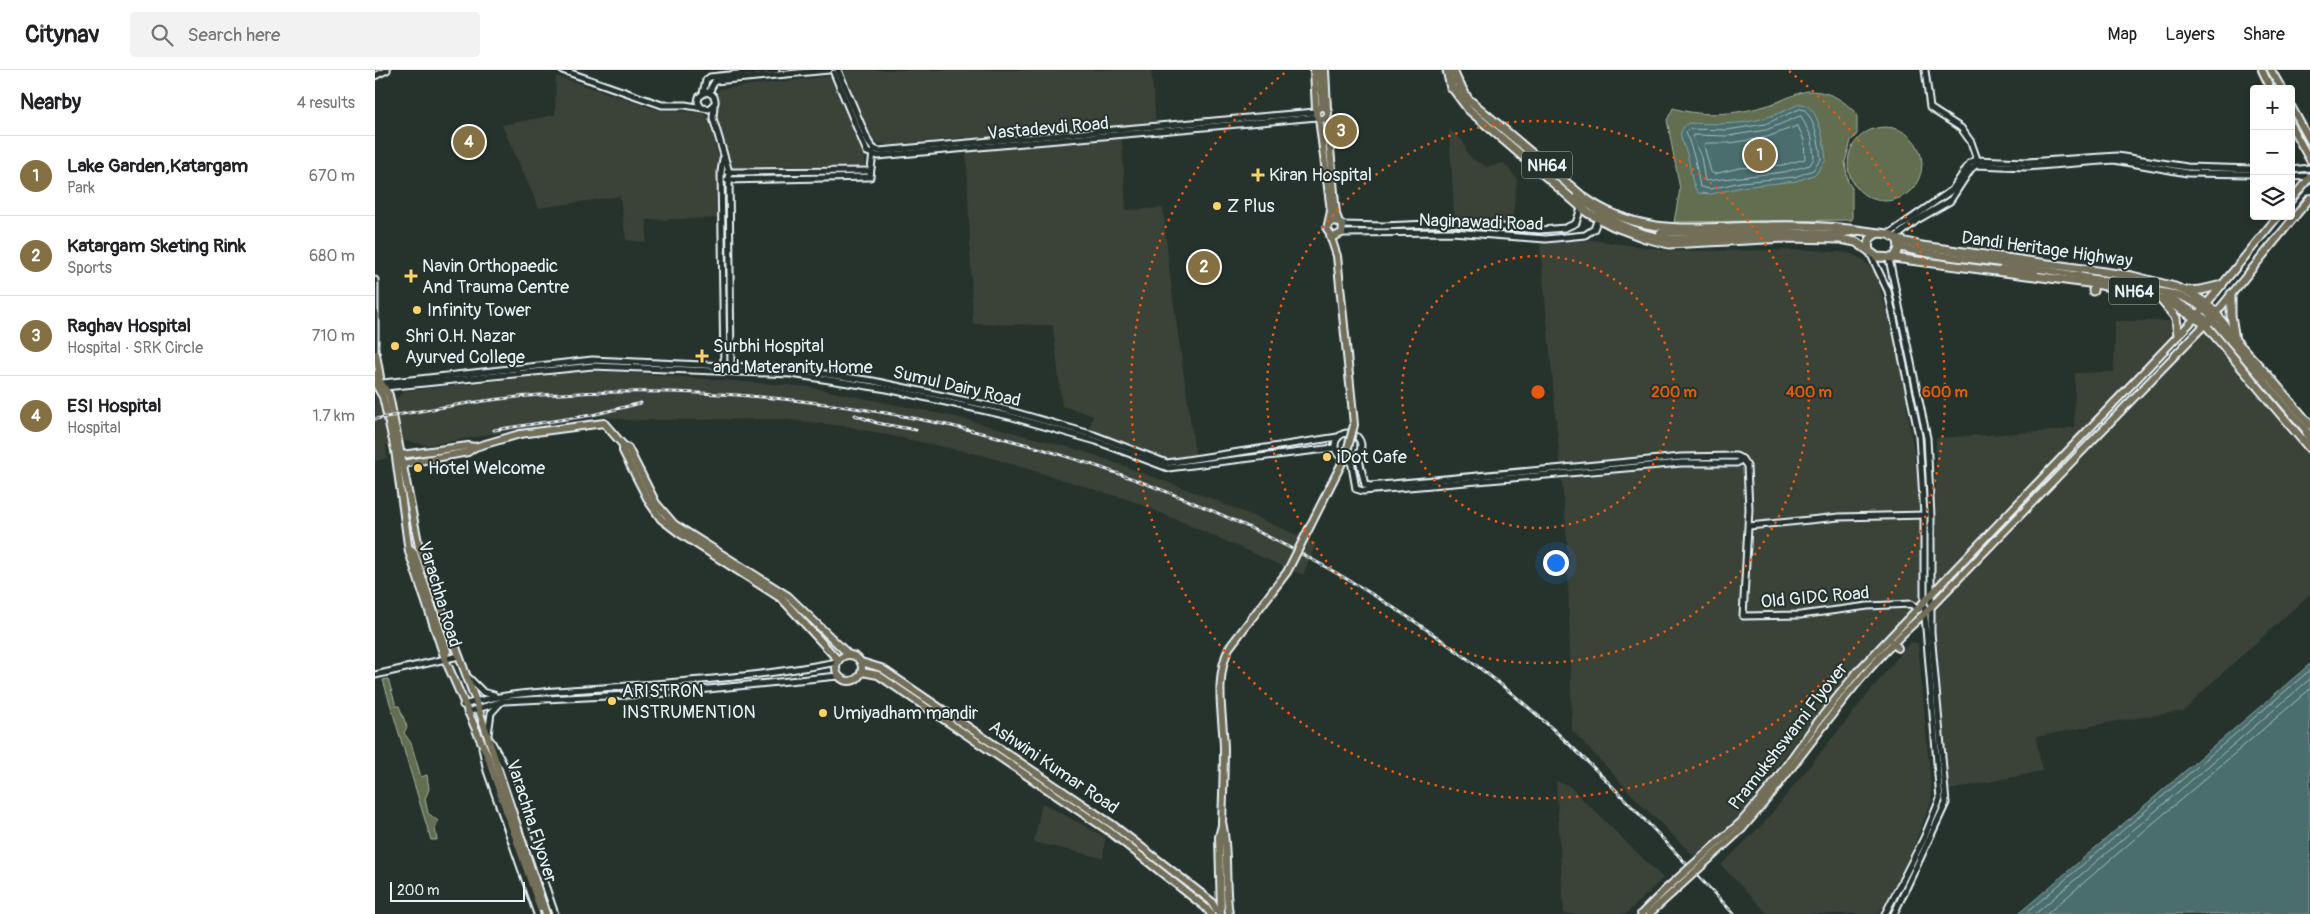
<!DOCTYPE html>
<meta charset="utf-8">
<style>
body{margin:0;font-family:Pangolin,sans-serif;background:#f2f2f2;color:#202124}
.controls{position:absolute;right:15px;top:15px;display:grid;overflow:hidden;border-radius:5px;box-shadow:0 2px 8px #0003}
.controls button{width:45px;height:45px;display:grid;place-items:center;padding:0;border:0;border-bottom:1px solid #e0e0e0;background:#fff;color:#202124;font:25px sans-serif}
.scale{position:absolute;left:15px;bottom:12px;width:135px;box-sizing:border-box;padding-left:5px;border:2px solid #e8f1f8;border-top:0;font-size:14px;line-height:18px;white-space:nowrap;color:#e8f1f8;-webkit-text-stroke:4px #26332d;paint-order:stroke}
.you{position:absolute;left:1180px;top:492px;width:18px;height:18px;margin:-12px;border:4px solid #fff;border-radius:50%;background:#1a73e8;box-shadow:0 0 0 8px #1a73e833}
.badge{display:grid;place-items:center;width:32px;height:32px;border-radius:50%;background:#847042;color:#fff;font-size:16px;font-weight:700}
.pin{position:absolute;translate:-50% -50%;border:2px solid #fff;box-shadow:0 1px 5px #0006}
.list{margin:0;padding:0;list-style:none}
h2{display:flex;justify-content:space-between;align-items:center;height:65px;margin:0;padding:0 20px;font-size:21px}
h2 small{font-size:16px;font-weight:400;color:#757577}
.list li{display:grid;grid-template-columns:32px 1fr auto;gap:15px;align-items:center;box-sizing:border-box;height:80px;padding:0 20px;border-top:1px solid #e0e0e0}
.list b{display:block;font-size:19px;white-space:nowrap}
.list p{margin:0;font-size:16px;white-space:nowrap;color:#757577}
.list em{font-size:16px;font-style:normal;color:#757577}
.icon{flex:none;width:28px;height:28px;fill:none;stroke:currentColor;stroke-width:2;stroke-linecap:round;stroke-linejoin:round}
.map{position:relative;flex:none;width:1935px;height:844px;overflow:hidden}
header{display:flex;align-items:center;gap:30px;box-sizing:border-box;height:70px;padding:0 25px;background:#fff;border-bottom:1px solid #e0e0e0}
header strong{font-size:24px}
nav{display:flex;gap:28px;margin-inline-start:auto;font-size:18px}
.search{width:350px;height:45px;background:#f2f2f2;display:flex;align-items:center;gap:12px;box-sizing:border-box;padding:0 18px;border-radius:5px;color:#757577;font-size:19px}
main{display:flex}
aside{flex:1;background:#fff}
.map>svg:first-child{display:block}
.built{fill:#3a4339}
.green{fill:#626e4f;stroke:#a5b0a4}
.water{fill:#496e6d;stroke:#89a2a5}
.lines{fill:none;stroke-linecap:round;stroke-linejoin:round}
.shore{stroke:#a8bdc0;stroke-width:1}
.minor-casing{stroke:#e8f1f8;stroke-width:9}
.major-casing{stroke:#e8f1f8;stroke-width:10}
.highway-casing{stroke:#e8f1f8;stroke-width:11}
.minor{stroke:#26332d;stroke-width:5}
.major{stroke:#726e59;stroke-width:6}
.highway{stroke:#726e59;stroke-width:7}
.rail-casing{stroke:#e8f1f8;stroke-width:3}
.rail{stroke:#26332d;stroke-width:1;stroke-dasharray:4;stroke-linecap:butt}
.major-bridge-casing{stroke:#e8f1f8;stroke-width:10;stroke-linecap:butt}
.major-bridge{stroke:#726e59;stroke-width:6}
.ring{fill:none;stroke:#e8590c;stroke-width:2.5;stroke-dasharray:2.5 5}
.poi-dot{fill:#ffd166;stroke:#26332d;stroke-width:2}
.labels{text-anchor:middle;stroke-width:4;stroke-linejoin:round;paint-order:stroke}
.shield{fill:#26332d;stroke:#aeb8bb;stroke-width:1}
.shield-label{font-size:16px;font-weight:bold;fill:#e8f1f8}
.street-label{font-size:18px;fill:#e8f1f8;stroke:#26332d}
.poi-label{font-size:18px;fill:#e8f1f8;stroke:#26332d;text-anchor:start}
.centre{fill:#e8590c;stroke:#26332d;stroke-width:2.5}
.ring-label{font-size:15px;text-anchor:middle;font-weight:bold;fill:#e8590c;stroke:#26332d;stroke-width:4;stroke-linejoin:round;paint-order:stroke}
</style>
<header>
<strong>Citynav</strong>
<div class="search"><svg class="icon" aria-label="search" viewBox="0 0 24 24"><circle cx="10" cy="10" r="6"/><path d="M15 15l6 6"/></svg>Search here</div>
<nav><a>Map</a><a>Layers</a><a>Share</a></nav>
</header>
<main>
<aside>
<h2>Nearby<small>4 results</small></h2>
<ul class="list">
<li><span class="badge">1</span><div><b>Lake Garden,Katargam</b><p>Park</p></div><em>670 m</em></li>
<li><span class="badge">2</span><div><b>Katargam Sketing Rink</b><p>Sports</p></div><em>680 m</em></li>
<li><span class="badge">3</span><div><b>Raghav Hospital</b><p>Hospital · SRK Circle</p></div><em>710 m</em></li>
<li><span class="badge">4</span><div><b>ESI Hospital</b><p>Hospital</p></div><em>1.7 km</em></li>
</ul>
</aside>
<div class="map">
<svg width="1935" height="844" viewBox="0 0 1935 844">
<rect width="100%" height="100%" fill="#26332d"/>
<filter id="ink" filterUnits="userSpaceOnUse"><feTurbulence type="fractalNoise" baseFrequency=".02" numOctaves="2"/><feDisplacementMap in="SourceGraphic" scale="10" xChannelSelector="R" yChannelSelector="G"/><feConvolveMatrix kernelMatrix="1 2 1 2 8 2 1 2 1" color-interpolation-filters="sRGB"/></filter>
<g filter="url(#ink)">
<g class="built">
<polygon points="469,0 776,0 781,54 746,58 751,140 788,138 796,215 820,383 817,389 795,393 714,361 718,345 687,336 678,255 598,254 591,67 512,76 497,70"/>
<polygon points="181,6 283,40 329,43 335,52 343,86 343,148 272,150 271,172 251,170 245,126 164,138 127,55 180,45"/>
<polygon points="457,6 490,86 490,96 357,97 340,44 343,19"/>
<polygon points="1074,59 1088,71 1092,83 1098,89 1112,97 1129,93 1142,109 1137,153 1080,154"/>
<polygon points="1216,170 1299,181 1435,180 1473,183 1487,189 1501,204 1525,292 1545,425 1546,526 1537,542 1498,577 1435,653 1359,753 1320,787 1267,735 1197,660 1192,468 1165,174"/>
<polygon points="1740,251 1809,251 1569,511 1560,514 1561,368 1679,361 1699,357 1700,303 1739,302"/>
<polygon points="1829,257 1935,383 1935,524 1833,616 1809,641 1741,651 1661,667 1667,701 1574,720 1559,540"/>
<polygon points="220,300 434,317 585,348 711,382 835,428 941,473 928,505 761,432 607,385 470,356 407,349 253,350 224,346 52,375 32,371 11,375 12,388 0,391 0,325 4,333 17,332 30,321"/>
<polygon points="1535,572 1543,573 1557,729 1528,803 1503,844 1393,844 1346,795 1388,754"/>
<polygon points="1181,711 1194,716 1288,808 1251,844 1189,844"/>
<polygon points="667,733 730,767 728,788 659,772"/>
</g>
<g class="green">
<path d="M 1433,21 C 1455,21 1467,29 1482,44 L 1482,64 L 1476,71 L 1470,92 L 1473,112 L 1477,118 L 1477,150 L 1299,152 L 1305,119 L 1292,50 L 1298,38 C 1330,48 1365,44 1397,34 C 1409,30 1420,23 1433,21 Z"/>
<circle cx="1510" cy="94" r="37"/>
<polygon points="13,609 21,636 24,636 32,657 29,663 36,673 46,707 52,705 54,719 50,729 53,743 63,751 60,758 62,770 56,770 8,610"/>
</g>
<g class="water">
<path d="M 1424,34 C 1445,33 1449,75 1451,90 L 1441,104 L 1421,111 L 1367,117 L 1336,124 L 1323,123 C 1315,113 1316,94 1311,81 C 1309,75 1305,69 1306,62 C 1307,58 1310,56 1313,53 C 1358,55 1383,55 1424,34 Z"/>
<polygon points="1935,594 1935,844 1643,844"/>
</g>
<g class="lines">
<g class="shore">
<path d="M 1425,39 L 1430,40 C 1441,54 1444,72 1446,89 L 1438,100 L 1420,107 L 1366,112 L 1335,119 L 1325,117 L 1320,89 L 1311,62 L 1314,59 L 1352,60 L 1390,54 Z"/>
<polygon points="1426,46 1437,68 1439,88 1435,95 1409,102 1330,111 1326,87 1318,68 1319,65 1353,66 1391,60"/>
<polygon points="1423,56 1429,70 1430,89 1408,95 1364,98 1339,104 1336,102 1329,76 1331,73 1355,73 1392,67"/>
<polyline points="1650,844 1935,600"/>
<polyline points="1660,844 1935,609"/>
<polyline points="1672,844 1935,619"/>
</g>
<g class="minor-casing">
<g id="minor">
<path d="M 187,0 L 287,35 L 310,35 L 334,39 L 340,33 C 341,27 337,23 331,22 L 324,27 L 323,32 L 326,37"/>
<polyline points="463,0 494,73 499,79 504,81 940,42"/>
<polyline points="1550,0 1555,38 1586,58 1596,72 1603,92"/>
<polyline points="459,3 489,75 492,82 503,86 942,47"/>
<polyline points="0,6 12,0"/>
<polyline points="328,23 331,10 335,7 401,0"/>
<polyline points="335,23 336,18 340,11 454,0"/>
<polyline points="339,36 338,48 354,102 356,299"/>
<polyline points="348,89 346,102 349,298"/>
<polyline points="1916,100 1935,98"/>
<polyline points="352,102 495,101"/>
<polyline points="1916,107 1935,106"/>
<polyline points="352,110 495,107 498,83"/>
<polyline points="967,155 1008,156 1077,153 1165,160 1190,158 1201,153 1207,135"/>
<polyline points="967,163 1077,162 1171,169 1210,165 1219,159 1224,146"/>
<polyline points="1514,164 1577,120 1595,93 1600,90 1652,92 1742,86 1812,97 1879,99"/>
<polyline points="1520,168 1542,150 1575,131 1596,99 1601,95 1651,97 1739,90 1812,103 1879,104"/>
<polyline points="1496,185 1513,221 1544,366 1549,445 1549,534 1565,729 1549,768 1510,844"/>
<polyline points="1514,189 1552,368 1556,446 1556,562 1571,733 1519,844"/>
<polyline points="0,210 0,286"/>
<polyline points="8,313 217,290 416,299 498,311 625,338 719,365 792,393 963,367"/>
<polyline points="10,317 218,296 416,304 512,319 634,346 721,371 793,398 959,378"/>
<circle cx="973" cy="376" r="13"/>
<polyline points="983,385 990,415 995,416 1306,387 1361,386 1367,389 1372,396 1374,439 1368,546 1425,545 1493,536 1536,534 1544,539"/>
<polyline points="976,390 981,419 988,421 1251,398 1306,393 1362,393 1367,389"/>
<polyline points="1374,456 1464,447 1551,445"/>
<polyline points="0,605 84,586"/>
<polyline points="94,608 108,622 119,625"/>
<path d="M 88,635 C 134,622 181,621 228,618 C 305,612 385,607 462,592"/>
<polyline points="92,642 129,631 294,623 463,606"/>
<polyline points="113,664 116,643 126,632"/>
<polyline points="116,671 130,697 180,844"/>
<polyline points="107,678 112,701 162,844"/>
</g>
</g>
<g class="major-casing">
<g id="major">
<polyline points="939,0 941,40"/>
<polyline points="950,0 952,38"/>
<polyline points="1887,0 1896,19"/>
<polyline points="1896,0 1907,19"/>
<polyline points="1916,36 1935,71"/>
<circle cx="947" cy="43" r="6"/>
<polyline points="952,46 961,144 964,152"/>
<polyline points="944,48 956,141 952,159 958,167 967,163 968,156 964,152 958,151 954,154"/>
<polyline points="1916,56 1935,90"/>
<path d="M 1202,126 C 1230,149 1258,164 1296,169 L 1409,163"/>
<polyline points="1916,130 1935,107"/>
<polyline points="1285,163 1387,161 1464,164 1482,161"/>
<polyline points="955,165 962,186"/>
<path d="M 1524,177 C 1559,187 1596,188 1633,194 C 1687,202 1740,213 1793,223 C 1809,226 1835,238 1840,253 L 1935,365"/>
<polyline points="1627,199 1660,202"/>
<polyline points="1787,223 1836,252"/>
<polyline points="1,284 5,307"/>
<polyline points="0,304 14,325 44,477 103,637 171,844"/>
<polyline points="0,313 8,327 20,380 34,482 70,589 113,687 165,838"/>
<polyline points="1931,362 1935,372"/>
<polyline points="248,375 248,381 274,432 286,449 304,463 407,529 463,590"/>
<polyline points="26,385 93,376 100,377"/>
<polyline points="28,394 93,382 100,377 145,364 229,353 248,375 253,378 281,433 299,454 413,526 473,584"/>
<polyline points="34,478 39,483 72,581 69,588"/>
<polyline points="1518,572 1523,578"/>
<circle cx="474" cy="598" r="13"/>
<polyline points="486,592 506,598 738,755 836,831 844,844"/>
<polyline points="487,602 503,605 734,761 830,837 836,844"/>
<polyline points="1444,650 1482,602 1820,248 1903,146"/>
<path d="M 1450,654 C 1480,613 1512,577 1550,543 L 1841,243 L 1935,128"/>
<path d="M 847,752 C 854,782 849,813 854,844"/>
<polyline points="846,843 844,767 847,755"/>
<polyline points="1266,844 1291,819"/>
<polyline points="1274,844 1296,824"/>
</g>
</g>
<g class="highway-casing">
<g id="highway">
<polyline points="945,0 948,36"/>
<polyline points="1072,0 1076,18 1081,20 1085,17 1082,10 1075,14"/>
<polyline points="1078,0 1082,10"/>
<path d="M 1085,15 L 1093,29 L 1207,126 C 1267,170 1326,156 1394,156 C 1432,155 1467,157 1504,163"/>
<polyline points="1079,20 1093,39 1213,143 1238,156 1270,168 1294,174 1412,168 1465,169 1481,172 1494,181"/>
<path d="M 1504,163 L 1514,164 L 1523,170 L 1524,179 L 1519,188 L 1502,187 L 1494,181 C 1492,171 1495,166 1504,163 Z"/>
<polyline points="1523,170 1547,176 1757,206 1800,217 1817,224 1832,234 1841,243 1860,270 1897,310 1935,355"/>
<polyline points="1519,188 1721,214 1774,225 1795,233 1830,254 1935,379"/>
<polyline points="1718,221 1719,213"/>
<polyline points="1811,221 1826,220 1847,215"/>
<polyline points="1856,224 1856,245 1860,270"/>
<polyline points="1787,231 1801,248 1803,265"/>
</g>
</g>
<use href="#minor" class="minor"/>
<use href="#major" class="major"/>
<use href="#highway" class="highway"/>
<g class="rail-casing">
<g id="rail">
<polyline points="480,345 502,353 541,360"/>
<path d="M 0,349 C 55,339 110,329 166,325 C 504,302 852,399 1119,609 C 1208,679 1281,763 1359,844"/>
<polyline points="119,360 217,345 266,333"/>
</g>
</g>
<use href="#rail" class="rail"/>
<g class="major-bridge-casing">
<g id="major-bridge">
<path d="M 847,752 C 848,727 849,702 849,678 C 848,644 839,610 854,578 L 912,502 L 971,385 L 979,355 L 978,344 L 962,186"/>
<polyline points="1291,819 1366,752 1395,718 1444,650"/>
<polyline points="1296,824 1367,759 1398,722 1450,654"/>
</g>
</g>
<use href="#major-bridge" class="major-bridge"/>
</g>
</g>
<g class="ring">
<circle cx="1163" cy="322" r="136"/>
<circle cx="1163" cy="322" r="271"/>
<path d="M1414 1A407 407 0 1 1 912 1"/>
</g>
<g class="poi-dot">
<path d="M880.5 97.5h5v5h5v5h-5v5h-5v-5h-5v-5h5z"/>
<circle cx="842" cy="136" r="5"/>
<path d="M33.5 198.5h5v5h5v5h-5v5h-5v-5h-5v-5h5z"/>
<circle cx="42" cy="240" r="5"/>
<circle cx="20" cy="276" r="5"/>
<path d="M324.5 278.5h5v5h5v5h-5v5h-5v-5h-5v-5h5z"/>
<circle cx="952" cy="387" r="5"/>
<circle cx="43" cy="398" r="5"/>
<circle cx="237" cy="631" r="5"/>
<circle cx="448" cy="643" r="5"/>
</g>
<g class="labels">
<g class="shield">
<rect x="1147" y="81.5" width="50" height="27" rx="4"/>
<rect x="1734" y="207.5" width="50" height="27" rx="4"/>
</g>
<g class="shield-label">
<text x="1172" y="101">NH64</text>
<text x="1759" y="227">NH64</text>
</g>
<g class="street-label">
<text transform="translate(673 58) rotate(-5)" y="6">Vastadevdi Road</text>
<text transform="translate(1106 152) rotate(2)" y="6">Naginawadi Road</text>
<text transform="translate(1672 179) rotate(8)" y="6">Dandi Heritage Highway</text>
<text transform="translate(582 316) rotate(13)" y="6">Sumul Dairy Road</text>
<text transform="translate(65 524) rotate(73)" y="6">Varachha Road</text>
<text transform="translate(1440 527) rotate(-5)" y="6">Old GIDC Road</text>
<text transform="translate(1413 666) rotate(-52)" y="6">Pramukshswami Flyover</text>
<text transform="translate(679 697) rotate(34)" y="6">Ashwini Kumar Road</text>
<text transform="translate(157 751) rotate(72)" y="6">Varachha Flyover</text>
</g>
<g class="poi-label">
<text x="894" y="111">Kiran Hospital</text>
<text x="852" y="142">Z Plus</text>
<text x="47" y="202">Navin Orthopaedic<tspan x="47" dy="21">And Trauma Centre</tspan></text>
<text x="52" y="246">Infinity Tower</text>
<text x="30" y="272">Shri O.H. Nazar<tspan x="30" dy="21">Ayurved College</tspan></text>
<text x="338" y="282">Surbhi Hospital<tspan x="338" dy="21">and Materanity Home</tspan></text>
<text x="962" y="393">iDot Cafe</text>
<text x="53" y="404">Hotel Welcome</text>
<text x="247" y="627">ARISTRON<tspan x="247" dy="21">INSTRUMENTION</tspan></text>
<text x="458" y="649">Umiyadham mandir</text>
</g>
</g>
<circle cx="1163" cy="322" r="8" class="centre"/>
<g class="ring-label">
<text x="1299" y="327">200 m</text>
<text x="1434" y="327">400 m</text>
<text x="1570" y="327">600 m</text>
</g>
</svg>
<div class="controls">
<button>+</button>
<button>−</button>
<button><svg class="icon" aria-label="layers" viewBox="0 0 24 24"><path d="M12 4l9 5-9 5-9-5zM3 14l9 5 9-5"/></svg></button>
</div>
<div class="scale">200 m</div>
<div class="you"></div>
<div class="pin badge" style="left:1385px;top:85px">1</div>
<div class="pin badge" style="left:829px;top:197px">2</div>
<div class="pin badge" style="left:966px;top:61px">3</div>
<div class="pin badge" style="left:94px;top:72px">4</div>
</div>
</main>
